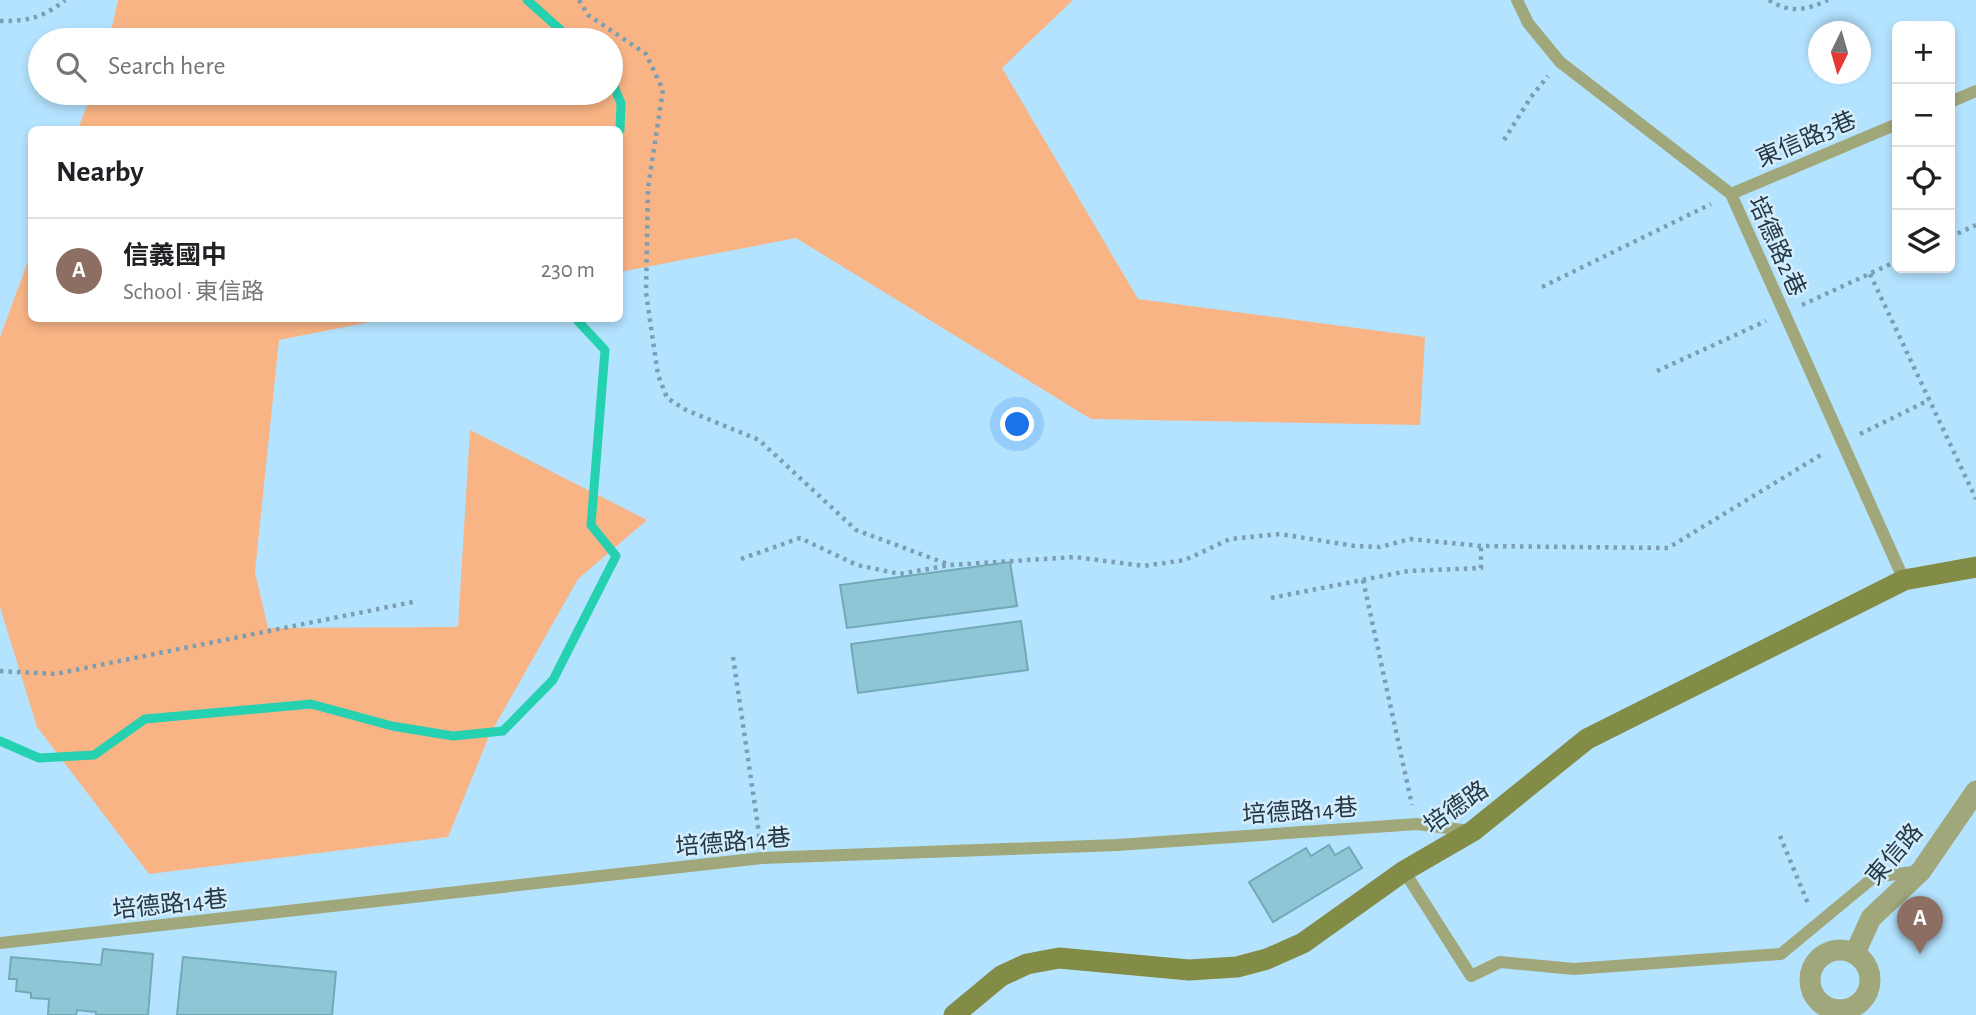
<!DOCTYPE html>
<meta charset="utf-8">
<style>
body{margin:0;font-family:"Alegreya Sans","Noto Sans TC",sans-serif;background:#f2f2f2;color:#202124}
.controls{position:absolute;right:21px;top:21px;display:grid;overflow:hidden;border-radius:10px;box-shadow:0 4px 10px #0003}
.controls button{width:63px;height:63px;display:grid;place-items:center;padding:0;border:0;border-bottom:2px solid #e0e0e0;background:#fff;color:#202124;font:35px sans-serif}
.compass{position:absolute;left:1808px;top:21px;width:63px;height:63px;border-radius:50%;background:#fff;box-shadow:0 4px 10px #0003;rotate:185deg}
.you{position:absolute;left:1018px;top:425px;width:24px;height:24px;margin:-18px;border:5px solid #fff;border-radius:50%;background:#1a73e8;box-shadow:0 0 0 10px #1a73e833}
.badge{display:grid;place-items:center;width:46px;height:46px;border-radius:50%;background:#834409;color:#fff;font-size:23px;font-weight:700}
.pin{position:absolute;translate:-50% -58px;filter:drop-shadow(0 2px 4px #0008)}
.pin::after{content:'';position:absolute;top:37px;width:24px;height:21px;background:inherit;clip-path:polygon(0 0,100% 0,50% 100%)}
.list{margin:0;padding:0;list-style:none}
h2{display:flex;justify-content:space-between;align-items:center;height:91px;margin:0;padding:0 28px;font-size:30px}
h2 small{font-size:23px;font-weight:400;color:#757577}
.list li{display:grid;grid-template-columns:46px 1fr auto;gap:21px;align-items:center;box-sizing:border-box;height:105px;padding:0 28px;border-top:2px solid #e0e0e0}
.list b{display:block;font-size:26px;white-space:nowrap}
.list p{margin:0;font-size:23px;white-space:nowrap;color:#757577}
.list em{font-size:23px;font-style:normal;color:#757577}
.icon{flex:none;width:38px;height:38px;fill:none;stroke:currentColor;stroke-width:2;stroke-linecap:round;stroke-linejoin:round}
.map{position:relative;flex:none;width:1976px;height:1015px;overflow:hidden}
.search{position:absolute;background:#fff;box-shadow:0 4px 10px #0003;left:28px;top:28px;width:595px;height:77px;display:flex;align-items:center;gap:18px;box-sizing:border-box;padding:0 24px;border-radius:38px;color:#757577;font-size:26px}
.panel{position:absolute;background:#fff;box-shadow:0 4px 10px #0003;left:28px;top:126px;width:595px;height:196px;border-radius:10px}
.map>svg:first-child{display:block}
.green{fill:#f8b485}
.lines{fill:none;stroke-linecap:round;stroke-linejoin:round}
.stream{stroke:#25d1b0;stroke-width:9}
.building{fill:#8ec6d5;stroke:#71a9b7;stroke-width:2}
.path{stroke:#7b9eb3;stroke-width:4.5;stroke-dasharray:3.5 5;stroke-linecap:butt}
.lane{stroke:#a0a77a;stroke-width:12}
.street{stroke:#a0a77a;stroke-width:21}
.secondary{stroke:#838c47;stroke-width:21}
.labels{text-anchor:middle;stroke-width:5;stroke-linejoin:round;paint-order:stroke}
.street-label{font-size:24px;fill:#263843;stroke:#d2edfe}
</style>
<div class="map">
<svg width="1976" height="1015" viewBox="0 0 1976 1015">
<rect width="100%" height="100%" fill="#b4e3ff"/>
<g class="green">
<polygon points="118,0 1073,0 1002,68 1138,299 1425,337 1420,425 1091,419 796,238 620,272 620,130 78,129 92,93 611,93 611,40 109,40"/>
<polygon points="31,253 32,318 385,319 279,340 255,572 268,628 458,627 470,430 647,520 578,579 489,736 448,837 149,874 37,727 0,607 0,337"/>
</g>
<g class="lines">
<g class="stream">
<polyline points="527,0 572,40"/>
<polyline points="611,80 621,103 620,130"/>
<polyline points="0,741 39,758 94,755 145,719 311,704 392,726 453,736 503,731 553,680 616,556 591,525 605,350 575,318"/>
</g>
</g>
<g class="building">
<polygon points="1010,562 1017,606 847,628 840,585"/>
<polygon points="1021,621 1028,670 858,693 851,644"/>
<polygon points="1329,845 1335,855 1349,847 1362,868 1273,922 1249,882 1306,848 1311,856"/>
<polygon points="103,949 153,954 148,1015 96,1015 96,1012 77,1010 76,1015 48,1015 49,999 31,998 31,993 16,991 17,979 9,979 11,957 101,965"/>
<polygon points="183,957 336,972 332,1015 177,1015"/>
</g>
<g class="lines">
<g class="path">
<polyline points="579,0 588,15 646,54 663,90 648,188 646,293 658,375 667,398 686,410 759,440 856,530 950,565 1075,557 1144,566 1185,560 1230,539 1280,534 1355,546 1380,547 1410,539 1481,546 1668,548 1824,453"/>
<path d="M 1769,0 C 1791,14 1806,10 1828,0"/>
<path d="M 0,21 C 28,21 43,18 65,0"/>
<polyline points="1504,140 1531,97 1548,76"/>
<polyline points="1950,237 1976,225"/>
<polyline points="1870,274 1976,499"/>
<polyline points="1542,287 1711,204"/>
<polyline points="1802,305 1897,261"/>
<polyline points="1657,371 1766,321"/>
<polyline points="1860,434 1929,400"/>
<polyline points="741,559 800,538 857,565 900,574 950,565"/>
<polyline points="1363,580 1412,805"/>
<polyline points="1271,598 1408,571 1481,568 1481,546"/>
<polyline points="733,657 760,840"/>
<polyline points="0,671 55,674 413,602"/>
<polyline points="1780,836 1809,906"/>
</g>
<g class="lane">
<polyline points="1517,0 1528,23 1560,62 1731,194 1904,580"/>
<polyline points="1950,102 1976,91"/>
<polyline points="1731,194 1897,124"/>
<polyline points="1404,871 1471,976 1500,962 1574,969 1781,954 1874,877 1920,871"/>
<polyline points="0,943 762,858 1117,845 1417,824 1470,831"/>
</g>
<g class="street">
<circle cx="1840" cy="980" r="30"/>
<polyline points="1855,953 1871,918 1921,871 1976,791"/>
</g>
<polyline class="secondary" points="954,1015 1001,976 1027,964 1059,958 1189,970 1237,967 1267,959 1303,943 1404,871 1473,831 1587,739 1904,580 1976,567"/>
</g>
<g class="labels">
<g class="street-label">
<text transform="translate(1806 139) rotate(-23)" y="8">東信路3巷</text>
<text transform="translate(1777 246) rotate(66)" y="8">培德路2巷</text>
<text transform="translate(1456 807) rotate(-35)" y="8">培德路</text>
<text transform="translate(1300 811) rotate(-4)" y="8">培德路14巷</text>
<text transform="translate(733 842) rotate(-5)" y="8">培德路14巷</text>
<text transform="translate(1894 854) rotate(-49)" y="8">東信路</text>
<text transform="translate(170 904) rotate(-6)" y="8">培德路14巷</text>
</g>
</g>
</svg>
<div class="controls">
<button>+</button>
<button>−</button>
<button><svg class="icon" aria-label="locate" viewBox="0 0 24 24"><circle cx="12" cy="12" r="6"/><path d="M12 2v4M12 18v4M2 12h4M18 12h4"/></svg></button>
<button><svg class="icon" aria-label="layers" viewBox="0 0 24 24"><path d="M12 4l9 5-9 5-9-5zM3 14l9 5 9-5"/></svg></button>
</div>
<svg class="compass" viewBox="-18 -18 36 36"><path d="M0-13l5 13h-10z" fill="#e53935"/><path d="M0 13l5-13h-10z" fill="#757577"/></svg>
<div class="you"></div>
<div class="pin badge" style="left:1920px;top:954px;background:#8d6e63">A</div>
<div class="search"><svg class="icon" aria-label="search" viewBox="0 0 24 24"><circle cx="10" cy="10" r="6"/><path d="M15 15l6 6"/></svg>Search here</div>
<section class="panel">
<h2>Nearby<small></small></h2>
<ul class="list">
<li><span class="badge" style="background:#8d6e63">A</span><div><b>信義國中</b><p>School · 東信路</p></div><em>230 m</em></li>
</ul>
</section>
</div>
